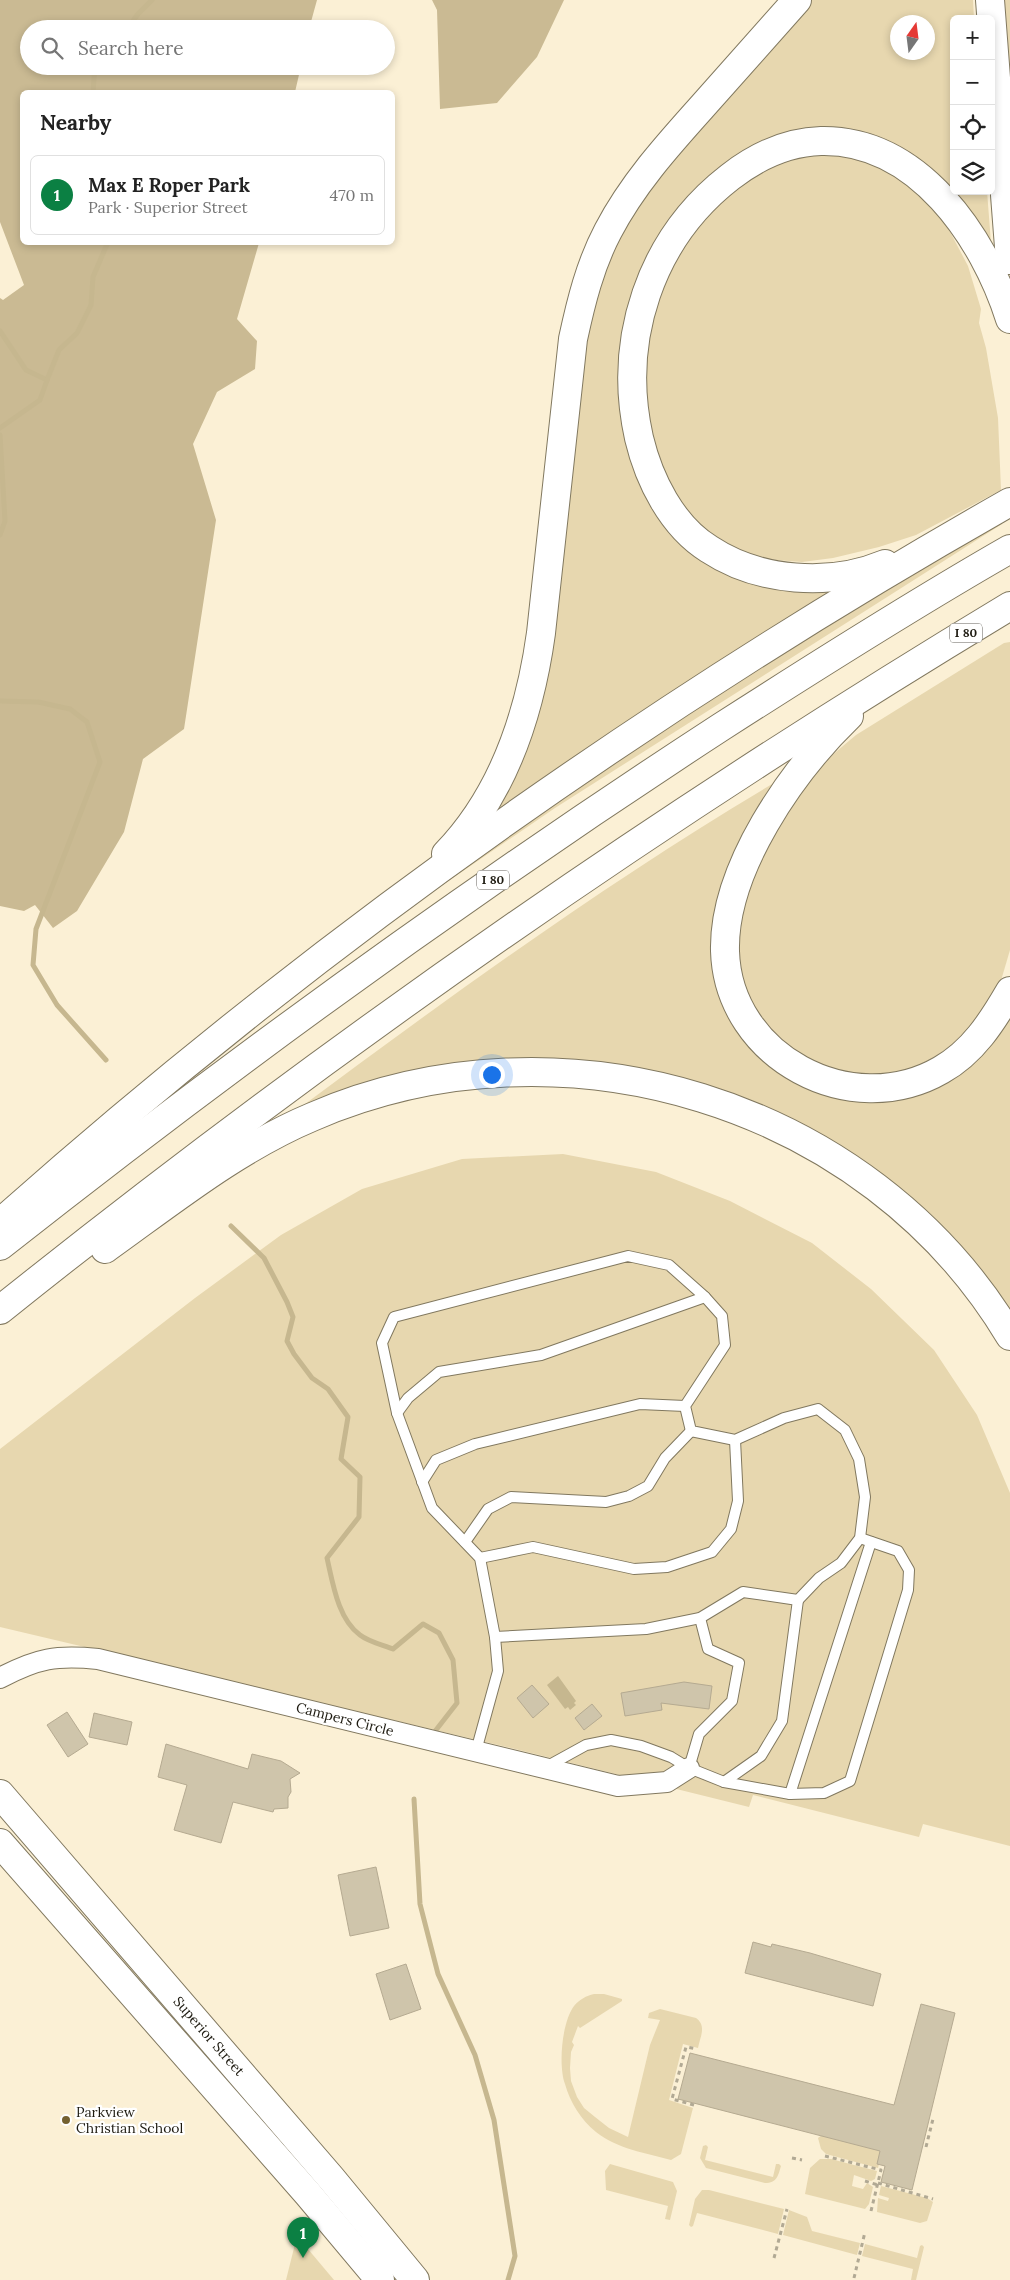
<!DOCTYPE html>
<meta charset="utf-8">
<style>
body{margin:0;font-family:Lora,serif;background:#f2f2f2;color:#222}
.controls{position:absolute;right:15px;top:15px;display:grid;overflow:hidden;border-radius:8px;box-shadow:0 2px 8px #0003}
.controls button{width:45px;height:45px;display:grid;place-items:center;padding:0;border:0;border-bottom:1px solid #e0e0e0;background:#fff;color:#222;font:25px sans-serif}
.compass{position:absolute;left:890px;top:15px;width:45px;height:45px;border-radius:50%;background:#fff;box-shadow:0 2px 8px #0003;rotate:14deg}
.you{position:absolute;left:491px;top:1074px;width:18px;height:18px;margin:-12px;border:4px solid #fff;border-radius:50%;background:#1a73e8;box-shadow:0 0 0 8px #1a73e833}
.badge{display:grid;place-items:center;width:32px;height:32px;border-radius:50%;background:#0b8043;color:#fff;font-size:16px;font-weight:700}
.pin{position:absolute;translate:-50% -41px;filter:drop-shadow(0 1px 2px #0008)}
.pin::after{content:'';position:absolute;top:26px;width:18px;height:15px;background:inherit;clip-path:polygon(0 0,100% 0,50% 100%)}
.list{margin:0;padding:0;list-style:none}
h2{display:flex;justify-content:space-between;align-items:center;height:65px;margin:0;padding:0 20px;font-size:21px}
h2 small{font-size:16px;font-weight:400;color:#767676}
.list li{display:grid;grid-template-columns:32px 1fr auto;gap:15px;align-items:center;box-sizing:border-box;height:80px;margin:0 10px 10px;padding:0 10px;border:1px solid #e0e0e0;border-radius:8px}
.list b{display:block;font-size:19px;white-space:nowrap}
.list p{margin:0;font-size:16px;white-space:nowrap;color:#767676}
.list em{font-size:16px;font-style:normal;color:#767676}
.icon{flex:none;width:28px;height:28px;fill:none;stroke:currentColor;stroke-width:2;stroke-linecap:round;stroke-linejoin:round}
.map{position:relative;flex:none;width:1010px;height:2280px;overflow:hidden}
.search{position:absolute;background:#fff;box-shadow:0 2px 8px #0003;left:20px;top:20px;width:375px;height:55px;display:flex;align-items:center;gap:12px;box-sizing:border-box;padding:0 18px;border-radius:28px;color:#767676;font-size:19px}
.panel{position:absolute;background:#fff;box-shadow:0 2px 8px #0003;left:20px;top:90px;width:375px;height:155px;border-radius:8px}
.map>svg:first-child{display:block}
.green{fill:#e7d7af;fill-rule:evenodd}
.forest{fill:#caba93}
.water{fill:#c6b78f}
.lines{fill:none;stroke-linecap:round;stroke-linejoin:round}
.stream{stroke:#c6b78f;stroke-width:5}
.building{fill:#cfc5ab;stroke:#b5aa91}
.lane-casing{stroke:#81785f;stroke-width:12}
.street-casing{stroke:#81785f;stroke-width:22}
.secondary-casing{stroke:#81785f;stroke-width:30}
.primary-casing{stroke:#81785f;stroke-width:30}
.highway-casing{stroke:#81785f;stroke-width:30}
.path{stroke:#b1a994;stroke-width:3;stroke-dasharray:4 4;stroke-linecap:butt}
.lane{stroke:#fff;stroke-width:10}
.street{stroke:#fff;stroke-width:20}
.secondary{stroke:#fff;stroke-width:28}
.primary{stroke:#fff;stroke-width:28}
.highway{stroke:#fff;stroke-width:28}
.poi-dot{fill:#746130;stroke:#fff;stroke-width:2}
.labels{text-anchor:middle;stroke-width:4.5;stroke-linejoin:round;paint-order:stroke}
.shield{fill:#fff;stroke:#625f58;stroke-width:1}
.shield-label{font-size:12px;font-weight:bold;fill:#1e1b11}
.street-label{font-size:14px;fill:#1e1b11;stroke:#fff}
.poi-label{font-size:14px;fill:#1e1b11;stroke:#fff;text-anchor:start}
</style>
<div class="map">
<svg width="1010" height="2280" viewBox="0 0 1010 2280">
<rect width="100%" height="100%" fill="#fbf0d5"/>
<g class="green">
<path d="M 804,0 L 973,0 L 974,19 L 954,19 L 954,191 L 987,191 L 993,269 L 956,196 L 926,164 L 891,142 L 851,129 L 806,129 L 769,140 L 730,160 L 696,188 L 666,227 L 620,390 L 685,542 L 839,587 L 467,836 L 524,728 L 579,339 L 610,235 ZM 898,22 L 928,22 L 928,52 L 898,52 Z"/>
<polygon points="1002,0 1010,0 1010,116"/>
<polygon points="806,150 881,163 914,188 947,226 968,266 981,309 979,323 986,348 998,418 1001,490 916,535 879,547 833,558 802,562 763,559 732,549 697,523 674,493 657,460 646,418 642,358 649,316 691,227 730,188"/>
<polygon points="999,516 1002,524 555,808 399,915 501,837 626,752"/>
<polygon points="1010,642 1010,950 1000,984 978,1021 962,1038 936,1056 914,1068 883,1074 849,1074 820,1065 787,1046 764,1023 742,986 737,948 741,900 771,834 824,762 856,735 1004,643"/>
<path d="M 779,780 L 716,934 L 777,1065 L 907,1093 L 1010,1007 L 1010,1321 L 854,1161 L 587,1067 L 297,1110 C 453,994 611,879 779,780 Z"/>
<polygon points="563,1154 656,1172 730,1201 812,1243 871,1289 934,1350 977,1415 1010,1493 1010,1846 923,1824 919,1837 753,1795 749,1807 511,1748 0,1627 0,1449 195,1298 281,1235 362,1189 462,1159"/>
<path d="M 594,1994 L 604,1994 L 622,1999 L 622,2001 L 580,2028 L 578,2026 L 572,2042 L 574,2045 L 571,2052 L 570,2068 L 571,2081 L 577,2097 L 584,2108 L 595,2117 L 609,2128 L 628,2137 L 650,2045 L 660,2020 L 648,2018 L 649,2013 L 660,2009 L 696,2018 C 707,2026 700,2037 698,2048 L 683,2044 L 669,2100 L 693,2108 L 681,2154 L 671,2160 C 646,2153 617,2149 596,2132 C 581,2120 570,2102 565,2084 C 558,2065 562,2022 574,2006 C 580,1999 586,1996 594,1994 Z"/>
<polygon points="822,2135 884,2146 878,2168 826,2154 821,2149 818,2138"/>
<path d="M 706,2145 L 708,2147 L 705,2160 L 773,2177 L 776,2164 L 779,2164 L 781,2166 C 778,2176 777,2183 765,2183 L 706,2168 L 700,2158 L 703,2146 Z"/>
<polygon points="820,2159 831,2159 877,2171 875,2179 871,2181 854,2175 852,2186 863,2189 867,2183 873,2187 869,2204 865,2209 805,2194 810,2168"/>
<polygon points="610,2164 673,2182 677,2191 670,2220 665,2219 668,2206 606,2190 605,2171"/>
<polygon points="881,2186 927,2198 933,2202 927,2221 920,2223 877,2212 878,2198 888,2201 889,2198 879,2195"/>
<polygon points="702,2190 709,2190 784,2209 778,2234 697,2213 693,2226 691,2227 689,2225 695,2199"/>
<polygon points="789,2210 807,2217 812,2231 860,2243 857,2255 783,2235"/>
<polygon points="297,2236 334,2280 286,2280"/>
<polygon points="865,2244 917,2258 920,2246 922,2245 924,2247 916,2280 911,2280 913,2269 862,2256"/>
</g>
<g class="forest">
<polygon points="0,0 317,0 309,29 29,29 29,66 301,66 295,92 22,92 22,242 259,243 237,319 257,341 255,369 217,392 193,444 216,520 184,729 143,759 124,832 77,911 53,928 35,905 24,911 0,906 0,298 3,300 24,285 0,222"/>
<polygon points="432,0 564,0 537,57 497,103 440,109 437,10"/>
</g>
<polygon class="water" points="558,1676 576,1701 574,1703 576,1705 570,1710 568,1707 565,1709 547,1685"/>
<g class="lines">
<g class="stream">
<polyline points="127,29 138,14 152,0"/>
<polyline points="93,92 95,66"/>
<polyline points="0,331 26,370 47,380 40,400 0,428"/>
<polyline points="47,380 59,350 77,333 91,305 93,277 108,242"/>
<polyline points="0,435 5,521 0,535"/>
<polyline points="0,701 38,702 70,709 87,722 100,762 36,929 33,965 57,1005 106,1060"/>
<path d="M 231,1226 L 264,1258 L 287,1302 L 293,1317 L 287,1341 L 294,1354 L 312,1378 L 328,1389 L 348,1417 L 341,1459 L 360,1477 L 359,1517 L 327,1558 C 333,1584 338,1619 360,1635 C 369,1642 383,1645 393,1649 L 423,1624 L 439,1633 L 453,1660 L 457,1703 L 436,1730"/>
<polyline points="414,1799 420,1904 438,1974 475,2055 494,2120 515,2256 508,2280"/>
</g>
</g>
<g class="building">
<polygon points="684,1682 712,1686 709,1709 661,1703 662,1710 625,1716 621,1693"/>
<polygon points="532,1685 549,1704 533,1718 517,1698"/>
<polygon points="592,1704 602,1716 584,1730 575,1718"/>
<polygon points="67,1712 88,1744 68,1757 47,1725"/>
<polygon points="94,1713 132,1722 127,1745 89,1737"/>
<polygon points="166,1744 248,1769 252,1754 281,1761 300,1773 290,1779 291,1792 288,1797 288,1808 274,1809 273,1812 233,1802 221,1843 174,1830 187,1785 158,1777"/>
<polygon points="376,1867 389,1928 350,1936 338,1875"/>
<polygon points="753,1942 771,1947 772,1944 810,1953 881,1974 873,2006 745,1973"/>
<polygon points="406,1964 421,2009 390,2020 376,1974"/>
<polygon points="921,2004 955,2013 912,2190 881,2182 885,2166 877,2164 880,2151 678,2099 690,2053 894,2105"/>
</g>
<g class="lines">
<g class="lane-casing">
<g id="lane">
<polygon points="628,1256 669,1265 705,1297 722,1316 725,1345 685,1406 691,1431 735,1440 784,1418 818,1409 845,1430 859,1459 865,1497 860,1538 841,1563 819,1578 798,1600 743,1592 700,1618 646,1629 495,1637 480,1558 432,1508 397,1413 382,1343 394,1317"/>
<polyline points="397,1413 408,1398 439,1372 541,1355 705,1297"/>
<polyline points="422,1482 436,1460 475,1444 640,1404 685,1406"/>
<polyline points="465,1542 488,1509 511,1497 606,1502 629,1496 648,1486 665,1458 691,1431"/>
<polyline points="480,1558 533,1547 634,1569 667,1567 712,1552 731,1529 738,1501 735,1440"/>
<polyline points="476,1751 498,1671 495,1637"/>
<polyline points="546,1767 586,1745 611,1740 641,1746 671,1757 689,1768 724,1782 790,1794 824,1793 850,1781 908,1590 909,1570 898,1551 860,1538"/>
<polyline points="689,1768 699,1734 732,1701 739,1663 708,1649 700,1618"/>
<polyline points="724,1782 761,1756 782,1721 798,1600"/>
<polyline points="790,1794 871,1542"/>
</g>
</g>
<g class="street-casing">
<path id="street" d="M 0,1678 C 38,1658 56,1655 98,1659 L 618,1786 L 667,1782 L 689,1768"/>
</g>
<g class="secondary-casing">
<g id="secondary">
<polyline points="0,1794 331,2178 415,2280"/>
<polyline points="0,1843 308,2194 380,2280"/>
</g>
</g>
<g class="primary-casing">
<polyline id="primary" points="990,0 1010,260"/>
</g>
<g class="highway-casing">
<g id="highway">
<path d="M 885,564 C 830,587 759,582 709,549 C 672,526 649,480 639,438 C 617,340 650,239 730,177 C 757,156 787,142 821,141 C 918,139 984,237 1010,319"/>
<path d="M 849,716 C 792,771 723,869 725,951 C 728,1057 851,1122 941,1070 C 973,1052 992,1022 1010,991"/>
<path d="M 446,854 C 504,794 530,713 541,633 L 573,339 C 581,302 590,265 608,231 C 632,185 666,147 701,108 C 733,72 765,36 797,0"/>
<path d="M 0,1223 C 309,948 650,706 1010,502"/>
<path d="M 0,1246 C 233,1062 472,889 721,727 C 816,666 912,605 1010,549"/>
<path d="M 105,1249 C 171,1202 236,1149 312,1117 C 561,1009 869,1101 1010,1336"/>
<path d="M 0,1310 C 321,1053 658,818 1010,606"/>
</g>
</g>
<g class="path">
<polyline points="694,2105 672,2099 686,2047 697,2049"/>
<polyline points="926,2147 933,2119"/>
<polyline points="825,2156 881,2170 871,2211"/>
<polyline points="792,2158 802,2160"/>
<polyline points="865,2181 878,2185"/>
<polyline points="878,2183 933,2199"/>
<polyline points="774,2258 787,2209"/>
<polyline points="854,2278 865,2232"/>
</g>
<use href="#lane" class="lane"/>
<use href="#street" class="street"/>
<use href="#secondary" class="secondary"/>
<use href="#primary" class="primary"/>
<use href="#highway" class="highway"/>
</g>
<circle class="poi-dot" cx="66" cy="2120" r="5"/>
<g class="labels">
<g class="shield">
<rect x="950" y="623.5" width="32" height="19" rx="4"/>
<rect x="477" y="870.5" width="32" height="19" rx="4"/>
</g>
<g class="shield-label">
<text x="966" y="637">I 80</text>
<text x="493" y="884">I 80</text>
</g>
<g class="street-label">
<text transform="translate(345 1719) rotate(14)" y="5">Campers Circle</text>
<text transform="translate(209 2036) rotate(49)" y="5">Superior Street</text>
</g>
<g class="poi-label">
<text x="76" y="2117">Parkview<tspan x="76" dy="16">Christian School</tspan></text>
</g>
</g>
</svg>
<div class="controls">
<button>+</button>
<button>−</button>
<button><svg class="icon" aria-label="locate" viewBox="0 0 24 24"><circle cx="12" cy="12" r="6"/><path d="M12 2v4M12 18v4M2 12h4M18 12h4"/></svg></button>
<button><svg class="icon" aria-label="layers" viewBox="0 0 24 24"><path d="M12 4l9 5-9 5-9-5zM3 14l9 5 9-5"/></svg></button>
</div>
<svg class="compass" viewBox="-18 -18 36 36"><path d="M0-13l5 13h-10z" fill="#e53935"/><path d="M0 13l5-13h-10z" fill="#767676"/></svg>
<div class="you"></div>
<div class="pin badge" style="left:303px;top:2258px">1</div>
<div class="search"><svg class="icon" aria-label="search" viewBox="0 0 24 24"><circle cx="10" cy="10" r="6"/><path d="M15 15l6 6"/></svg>Search here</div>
<section class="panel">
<h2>Nearby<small></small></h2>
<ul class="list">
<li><span class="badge">1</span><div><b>Max E Roper Park</b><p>Park · Superior Street</p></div><em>470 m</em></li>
</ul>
</section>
</div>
